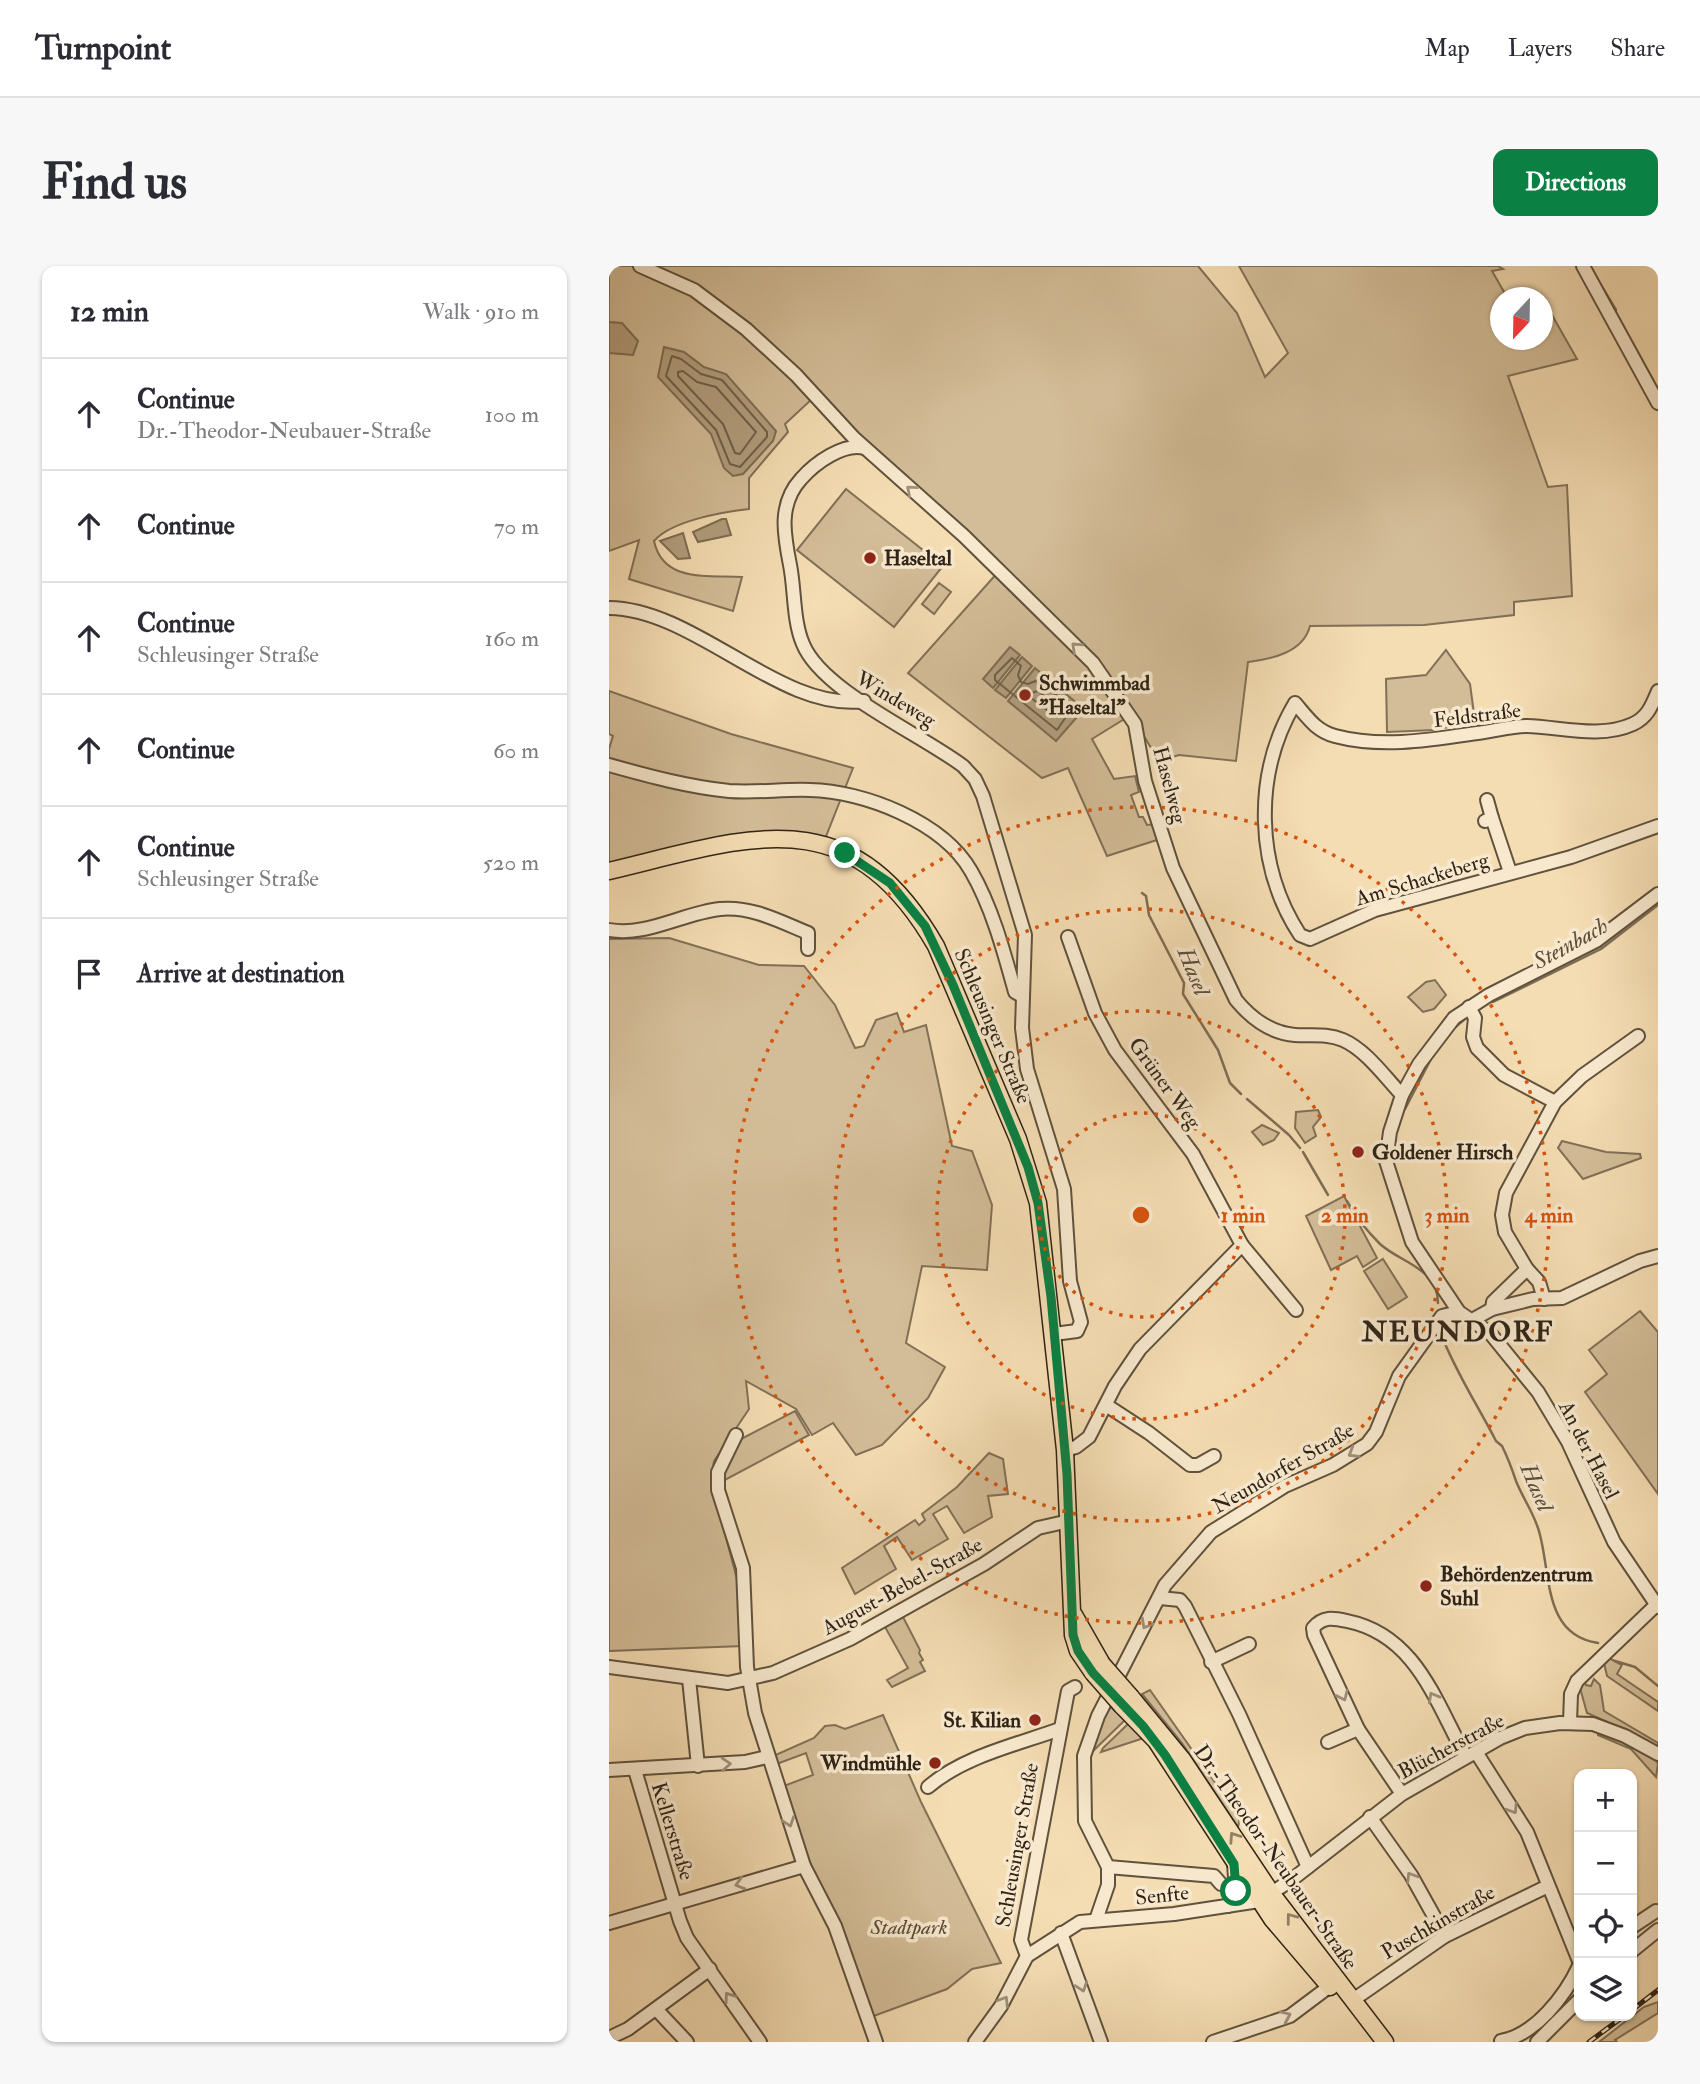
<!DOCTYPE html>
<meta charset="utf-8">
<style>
body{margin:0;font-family:"IM FELL Double Pica",serif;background:#f7f7f7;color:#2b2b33}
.controls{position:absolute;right:21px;bottom:21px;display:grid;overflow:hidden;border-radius:14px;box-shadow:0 2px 5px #0004}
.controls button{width:63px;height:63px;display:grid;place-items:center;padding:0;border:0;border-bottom:2px solid #e1e1e2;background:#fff;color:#2b2b33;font:35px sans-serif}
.compass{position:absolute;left:881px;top:21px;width:63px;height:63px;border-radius:50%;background:#fff;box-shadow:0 2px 5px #0004;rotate:202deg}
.stop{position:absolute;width:21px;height:21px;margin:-16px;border:5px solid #0b8043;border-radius:50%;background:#fff}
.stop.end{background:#0b8043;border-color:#fff;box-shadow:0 2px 7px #0008}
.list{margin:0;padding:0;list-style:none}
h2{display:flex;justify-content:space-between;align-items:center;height:91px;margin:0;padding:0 28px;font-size:30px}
h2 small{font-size:23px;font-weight:400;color:#7c7c81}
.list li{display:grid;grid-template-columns:46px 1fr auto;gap:21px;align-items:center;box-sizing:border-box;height:112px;padding:0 28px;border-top:2px solid #e1e1e2}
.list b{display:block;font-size:26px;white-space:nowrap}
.list p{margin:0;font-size:23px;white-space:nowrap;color:#7c7c81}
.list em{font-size:23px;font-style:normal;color:#7c7c81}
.icon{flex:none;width:38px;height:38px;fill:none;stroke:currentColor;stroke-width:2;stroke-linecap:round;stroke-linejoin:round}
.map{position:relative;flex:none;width:1049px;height:1776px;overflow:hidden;border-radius:14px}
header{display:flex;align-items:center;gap:42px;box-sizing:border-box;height:98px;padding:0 35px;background:#fff;border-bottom:2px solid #e1e1e2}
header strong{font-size:33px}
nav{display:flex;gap:38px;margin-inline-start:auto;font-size:24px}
.intro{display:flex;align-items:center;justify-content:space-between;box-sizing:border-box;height:168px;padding:0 42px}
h1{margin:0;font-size:49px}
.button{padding:18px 32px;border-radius:14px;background:#0b8043;color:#fff;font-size:24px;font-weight:700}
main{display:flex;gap:42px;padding:0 42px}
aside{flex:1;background:#fff;border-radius:14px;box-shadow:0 2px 5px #0004}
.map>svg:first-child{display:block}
.green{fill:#d3bd98;stroke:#817057;stroke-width:2}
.water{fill:#b29e7e;stroke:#7e6d54;stroke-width:2}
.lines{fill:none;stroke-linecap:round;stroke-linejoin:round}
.shore{stroke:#70604a;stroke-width:2}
.stream{stroke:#7e6d54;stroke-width:2.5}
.minor-casing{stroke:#60523d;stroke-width:16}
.major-casing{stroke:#2f2316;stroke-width:19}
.minor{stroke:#f8e9ce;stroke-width:12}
.major{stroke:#f5ddb3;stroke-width:16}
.rail-casing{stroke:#2f2316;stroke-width:5}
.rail{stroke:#f8e9ce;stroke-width:2.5;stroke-dasharray:8;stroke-linecap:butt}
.major-bridge-casing{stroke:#2f2316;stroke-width:19;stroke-linecap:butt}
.major-bridge{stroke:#f5ddb3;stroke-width:16}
.oneway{stroke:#9e907b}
.oneway2{stroke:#928064}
.route{stroke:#0b8043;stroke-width:9}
.ring{fill:none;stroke:#d6540d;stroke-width:3.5;stroke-dasharray:3.5 7}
.poi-dot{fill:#8f2418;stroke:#f8e9ce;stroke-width:2.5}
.labels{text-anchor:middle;stroke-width:7;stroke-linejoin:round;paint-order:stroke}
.poi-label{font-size:21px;font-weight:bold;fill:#2f2316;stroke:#f8e9ce;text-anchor:start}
.street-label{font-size:21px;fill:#2f2316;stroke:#f8e9ce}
.park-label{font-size:21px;font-style:italic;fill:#584a36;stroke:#f8e9ce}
.water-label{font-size:23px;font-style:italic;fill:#5d4e3a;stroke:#f8e9ce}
.district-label{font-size:28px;font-weight:bold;letter-spacing:2px;fill:#2f2316;stroke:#f8e9ce}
.centre{fill:#d6540d;stroke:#f8e9ce;stroke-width:3.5}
.ring-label{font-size:21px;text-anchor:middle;font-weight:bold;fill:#d6540d;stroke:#f8e9ce;stroke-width:7;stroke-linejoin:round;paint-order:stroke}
</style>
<header>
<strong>Turnpoint</strong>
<nav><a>Map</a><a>Layers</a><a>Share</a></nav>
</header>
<div class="intro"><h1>Find us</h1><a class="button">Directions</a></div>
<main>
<aside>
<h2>12 min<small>Walk · 910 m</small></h2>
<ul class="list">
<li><svg class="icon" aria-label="ahead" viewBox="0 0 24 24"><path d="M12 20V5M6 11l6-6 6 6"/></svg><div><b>Continue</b><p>Dr.-Theodor-Neubauer-Straße</p></div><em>100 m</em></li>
<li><svg class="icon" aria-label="ahead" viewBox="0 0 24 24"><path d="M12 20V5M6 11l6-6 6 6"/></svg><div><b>Continue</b></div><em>70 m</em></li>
<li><svg class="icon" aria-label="ahead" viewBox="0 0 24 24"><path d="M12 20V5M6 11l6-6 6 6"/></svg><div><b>Continue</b><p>Schleusinger Straße</p></div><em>160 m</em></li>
<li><svg class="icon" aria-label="ahead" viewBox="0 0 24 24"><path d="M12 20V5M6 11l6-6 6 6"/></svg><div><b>Continue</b></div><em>60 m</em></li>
<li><svg class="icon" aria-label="ahead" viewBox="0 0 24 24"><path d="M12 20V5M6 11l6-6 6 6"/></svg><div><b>Continue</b><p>Schleusinger Straße</p></div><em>520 m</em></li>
<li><svg class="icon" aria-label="arrive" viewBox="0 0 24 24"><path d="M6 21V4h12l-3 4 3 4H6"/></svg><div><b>Arrive at destination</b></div></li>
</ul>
</aside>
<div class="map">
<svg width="1049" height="1776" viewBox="0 0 1049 1776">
<rect width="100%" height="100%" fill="#f5ddb3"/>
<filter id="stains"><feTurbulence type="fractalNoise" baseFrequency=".00286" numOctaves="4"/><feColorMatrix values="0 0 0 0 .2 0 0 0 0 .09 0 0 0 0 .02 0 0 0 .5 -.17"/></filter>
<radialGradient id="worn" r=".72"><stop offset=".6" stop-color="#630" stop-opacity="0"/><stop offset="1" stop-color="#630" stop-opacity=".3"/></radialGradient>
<g class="green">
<path d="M 0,0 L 589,0 L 628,47 L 656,111 L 679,87 L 630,0 L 889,0 L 894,3 L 883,5 L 898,31 L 892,32 L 892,74 L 934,74 L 934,44 L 939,42 L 968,93 L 899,110 L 939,221 L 958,219 L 963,330 L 905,336 L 905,349 L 815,359 L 701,360 C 694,387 662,393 639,396 L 627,495 L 570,489 L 550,495 L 504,419 L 204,132 L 176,158 L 179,166 L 140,212 L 140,243 C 113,246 62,255 45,275 C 54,317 99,309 133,311 L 124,345 L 20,313 L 30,274 L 0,285 Z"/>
<polygon points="237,223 334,300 285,361 188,284"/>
<polygon points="390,305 484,397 517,452 483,473 505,513 526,510 530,526 522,529 530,551 534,551 538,559 546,558 551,573 498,590 459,502 433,512 299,407"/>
<polygon points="330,317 342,326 325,348 313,338"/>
<polygon points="837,384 861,418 866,455 826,464 778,466 777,413 817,409"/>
<polygon points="0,425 122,468 244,502 214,578 192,573 0,605 0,483 4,470 0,468"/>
<polygon points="60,672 150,699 195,700 226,739 246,782 255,780 267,754 288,747 295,766 317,759 343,880 363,885 383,939 378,1004 313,1000 297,1077 336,1101 319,1132 273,1179 247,1189 224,1157 203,1169 187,1143 137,1115 140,1143 105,1195 102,1215 133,1332 134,1380 0,1385 0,673"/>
<polygon points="826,714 837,729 825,743 814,746 799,731 817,716"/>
<polygon points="709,844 712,851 704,861 707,870 696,877 686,862 687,846"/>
<polygon points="653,859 670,867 665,874 654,879 643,866"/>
<polygon points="953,875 997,886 1031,888 1032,892 974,913 949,882"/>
<polygon points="735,930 768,992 754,1001 748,990 722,1004 697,950"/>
<polygon points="774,993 798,1031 779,1043 755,1005"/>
<polygon points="1031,1045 1049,1066 1049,1228 976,1126 998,1108 980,1084"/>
<polygon points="186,1145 200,1169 114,1215 112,1207 130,1174"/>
<polygon points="380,1187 394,1193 399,1228 379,1230 383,1251 355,1267 338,1240 324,1248 339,1273 303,1294 288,1271 275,1280 287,1303 246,1328 233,1302 306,1254 310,1259 316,1254 313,1248 348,1221"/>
<polygon points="294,1351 311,1384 310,1387 314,1394 311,1396 316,1405 283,1421 278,1414 299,1402 276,1361"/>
<polygon points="1000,1392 1013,1399 1008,1408 1049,1436 1049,1445 998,1410 995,1397"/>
<polygon points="985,1413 991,1419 995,1445 1049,1477 1049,1482 1023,1467 978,1447 971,1422 975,1415 977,1419 982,1420"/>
<polygon points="541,1424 631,1552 629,1561 573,1477 533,1428"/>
<polygon points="500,1439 516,1454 479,1490"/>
<polygon points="274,1449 312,1536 392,1697 363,1703 338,1723 262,1751 197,1598 172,1521 204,1509 197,1487 165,1499 162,1491 205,1472 216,1460 226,1459 236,1463"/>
<polygon points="520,1457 535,1472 492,1486 494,1482"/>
<polygon points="989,1465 1044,1490 1049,1498 1047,1511 1022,1483 989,1469"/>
<polygon points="1049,1736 1049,1747 1006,1774 1008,1776 990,1776 1035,1741"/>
</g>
<g class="water">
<polygon points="0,56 13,57 29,75 24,89 0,87"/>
<polygon points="55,81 75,86 95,101 117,108 167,165 164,175 134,208 124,210 115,202 102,168 49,111"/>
<polygon points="113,253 117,253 122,269 89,276 84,266"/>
<polygon points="74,267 81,292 69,293 51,275"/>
<polygon points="401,381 411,389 384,422 374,413"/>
<polygon points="413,391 423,400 397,432 386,424"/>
<polygon points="426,402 475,443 447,475 399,435"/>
</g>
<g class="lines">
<g class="shore">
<polygon points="63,90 72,93 92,108 113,114 158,166 158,171 131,201 121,198 107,164 57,110"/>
<polygon points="74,105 88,116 107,121 147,166 131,188 126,187 114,158 69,110 69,106"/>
<polygon points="403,392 412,400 409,409 412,416 419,418 429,414 463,442 448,464 386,414 386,409"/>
<polygon points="429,425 451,443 447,451 421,431 422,427"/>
</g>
<g class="stream">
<polyline points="987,11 1007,44"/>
<polyline points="533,627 537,630 540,649 575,717 574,728 609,784 621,817 632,828"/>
<polyline points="884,736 992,683 1049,639"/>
<polyline points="843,764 857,752"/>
<polyline points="638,833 680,869 691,882"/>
<polyline points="796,843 824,789"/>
<polyline points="694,886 719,929"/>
<path d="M 738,935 C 747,952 758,965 771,978 C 792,997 829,1002 829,1037"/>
<path d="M 832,1068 C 847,1107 868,1138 887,1175 L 893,1180 C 899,1192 903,1203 907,1215 C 914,1233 927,1250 931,1269 C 942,1311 935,1369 989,1377"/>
<polyline points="1006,1395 1026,1401 1049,1420"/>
</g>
<g class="minor-casing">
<g id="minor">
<path d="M 31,0 L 85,24 L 137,63 L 187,109 L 245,172 L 355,270 L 484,397 L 526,458 L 536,515 L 564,602 L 627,734 C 642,752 661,767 686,769 C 702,770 718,767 734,774 C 757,784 776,811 793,829"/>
<polyline points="974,0 1049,137"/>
<path d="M 256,182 C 235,176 206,197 192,213 C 169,238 175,269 181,299 C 186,324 184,355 194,378 C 213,425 312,468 354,500 L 366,513 L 374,530 L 416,669 L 413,762 L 418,803 L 455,923 L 461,1015 L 472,1056 L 468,1065 L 445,1068"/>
<path d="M 0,342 C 87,343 171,446 255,435"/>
<path d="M 1049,425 C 1043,439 1039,451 1024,458 C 991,473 952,461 918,460 C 904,460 889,464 875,466 C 826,473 775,483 726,470 C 707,465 699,452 686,437 C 644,508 646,600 691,669 L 701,673 L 766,644 L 962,591 L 1049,560"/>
<path d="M 0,499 C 39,510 80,521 120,525 C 147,527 174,523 201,524 C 255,525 334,556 362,605 C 383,641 395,686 406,726 L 413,730"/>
<polyline points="878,534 883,552"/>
<polyline points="876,555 883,552 901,606"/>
<polyline points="1049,628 987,675 880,729 845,752 810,798 793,829 781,866 777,895 803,976 850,1046 881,1067 929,1126 959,1176 1005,1276 1049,1341"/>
<path d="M 0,664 C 37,671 74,647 111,643 C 142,640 170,655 199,667 L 199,683"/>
<polyline points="860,741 866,752 864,771 868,782 895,809 946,836"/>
<polyline points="633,979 687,1044"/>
<polyline points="918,1003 896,966 893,949 897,927 946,836 973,810 1029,770"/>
<polyline points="883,1043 884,1036 918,1003 930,1016 935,1033"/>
<polyline points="865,1053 883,1043 924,1033 953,1032 1031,995 1049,990"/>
<polyline points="497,1139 540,1167 581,1199 589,1199 605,1190"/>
<polyline points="127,1169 109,1206 109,1224 134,1302 138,1401 146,1447 195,1600 226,1660 267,1776"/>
<polyline points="456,1184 467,1181 480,1171 506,1120 531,1083 633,979 584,888 506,784 486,747 459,671"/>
<polyline points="551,1332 571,1334 576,1340 630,1448 699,1601"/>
<polyline points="602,1396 640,1378"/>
<polyline points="0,1401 119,1417 164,1407 241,1373 375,1298 429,1262 460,1255"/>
<polyline points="80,1413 89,1500"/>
<polyline points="961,1456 962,1428 968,1415 1047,1339"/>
<polyline points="719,1476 749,1463"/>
<polyline points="867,1486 918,1566 970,1695"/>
<polyline points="0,1504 136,1496 158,1491"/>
<polyline points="26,1504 71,1655 78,1672 151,1776"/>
<path d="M 319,1521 C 355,1490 407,1479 451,1463"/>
<path d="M 793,1528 L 749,1463 L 705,1369 L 704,1362 C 714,1350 724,1352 738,1355 C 807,1369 826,1435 857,1491"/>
<polyline points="761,1551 802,1609 836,1670"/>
<polyline points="499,1601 605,1610 612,1618"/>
<polyline points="619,1640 627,1625 625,1598"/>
<polyline points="487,1654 499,1619 499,1601 476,1555 475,1490 489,1450 556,1319 602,1266 676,1220 724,1199 758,1178 767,1166 790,1110 833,1050 850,1046"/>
<polyline points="0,1657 195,1600"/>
<polyline points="1023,1661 1047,1645"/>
<polyline points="452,1667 492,1776"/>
<polyline points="1023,1685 1049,1664"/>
<polyline points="418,1690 471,1656 565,1648 650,1635 681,1615 793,1528 891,1472 916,1462 951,1457 984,1458 1016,1470 1049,1488"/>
<polyline points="744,1734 836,1670 939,1620"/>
<polyline points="47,1743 78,1776"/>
<polyline points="0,1772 19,1763 101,1703"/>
<path d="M 892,1775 C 926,1769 956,1730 970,1700"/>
<polyline points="366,1776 392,1740 418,1690 412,1674 459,1425 466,1421"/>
<polyline points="604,1776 681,1750 721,1720"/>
<polyline points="928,1776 970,1734"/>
</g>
</g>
<g class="major-casing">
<g id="major">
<path d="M 0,605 C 139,572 240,529 327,680 L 409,873 L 429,937 L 456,1184 L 464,1369 L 469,1385 L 484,1407"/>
<polyline points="465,1349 493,1398"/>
<polyline points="522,1431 573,1493 663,1628 776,1776"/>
<polyline points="513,1440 547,1475 663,1653 721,1721"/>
</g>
</g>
<use href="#minor" class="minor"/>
<use href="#major" class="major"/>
<g class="rail-casing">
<g id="rail">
<polyline points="1023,1744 1049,1724"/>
<polyline points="980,1776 1015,1750"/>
</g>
</g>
<use href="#rail" class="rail"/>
<g class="major-bridge-casing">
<g id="major-bridge">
<polyline points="493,1398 522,1431"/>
<polyline points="484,1407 513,1440"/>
</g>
</g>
<use href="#major-bridge" class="major-bridge"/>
</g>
<defs><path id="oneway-chevron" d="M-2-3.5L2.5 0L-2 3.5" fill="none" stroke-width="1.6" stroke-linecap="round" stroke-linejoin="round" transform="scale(1.75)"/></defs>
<g class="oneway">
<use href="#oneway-chevron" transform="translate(302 224) rotate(-139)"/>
<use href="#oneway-chevron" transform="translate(467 381) rotate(-137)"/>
<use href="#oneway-chevron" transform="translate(744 1187) rotate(149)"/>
<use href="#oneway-chevron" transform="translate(537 1358) rotate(119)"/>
<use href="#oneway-chevron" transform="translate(734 1430) rotate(65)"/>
<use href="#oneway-chevron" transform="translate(824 1431) rotate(-119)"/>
<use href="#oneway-chevron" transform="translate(117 1498) rotate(-4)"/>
<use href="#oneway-chevron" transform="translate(904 1543) rotate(58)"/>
<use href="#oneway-chevron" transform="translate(180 1556) rotate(71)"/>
<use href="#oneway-chevron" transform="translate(802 1611) rotate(-122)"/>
<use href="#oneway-chevron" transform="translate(131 1618) rotate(164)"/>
<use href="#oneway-chevron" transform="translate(473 1721) rotate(71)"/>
<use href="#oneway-chevron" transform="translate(120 1731) rotate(-125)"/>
<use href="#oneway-chevron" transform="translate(395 1735) rotate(-58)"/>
<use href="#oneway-chevron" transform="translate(677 1750) rotate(-24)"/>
</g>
<g class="oneway2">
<use href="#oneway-chevron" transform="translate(625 1571) rotate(-124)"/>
<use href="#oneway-chevron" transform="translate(682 1652) rotate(-127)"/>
</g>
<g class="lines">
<polyline class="route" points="236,587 281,617 316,660 344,719 419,901 429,937 442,1031 458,1208 464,1369 469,1385 484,1407 534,1460 556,1489 625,1598 627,1625"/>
</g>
<g class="ring">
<circle cx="532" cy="949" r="102"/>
<circle cx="532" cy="949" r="204"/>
<circle cx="532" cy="949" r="306"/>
<circle cx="532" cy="949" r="408"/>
</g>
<g class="poi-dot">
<circle cx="261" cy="292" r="7"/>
<circle cx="416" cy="429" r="7"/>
<circle cx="749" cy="886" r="7"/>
<circle cx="817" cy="1320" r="7"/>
<circle cx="426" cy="1454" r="7"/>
<circle cx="326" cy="1497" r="7"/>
</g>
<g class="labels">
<g class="poi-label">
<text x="275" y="299">Haseltal</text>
<text x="430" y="424">Schwimmbad<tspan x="430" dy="24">"Haseltal"</tspan></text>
<text x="763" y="893">Goldener Hirsch</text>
<text x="831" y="1315">Behördenzentrum<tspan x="831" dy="24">Suhl</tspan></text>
<text x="412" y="1461" text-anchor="end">St. Kilian</text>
<text x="312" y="1504" text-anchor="end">Windmühle</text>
</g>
<g class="street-label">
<text transform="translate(287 433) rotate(31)" y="7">Windeweg</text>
<text transform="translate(868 449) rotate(-7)" y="7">Feldstraße</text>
<text transform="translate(561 519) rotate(75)" y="7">Haselweg</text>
<text transform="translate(813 613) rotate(-17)" y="7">Am Schackeberg</text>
<text transform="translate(384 760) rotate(67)" y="7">Schleusinger Straße</text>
<text transform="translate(556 817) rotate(54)" y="7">Grüner Weg</text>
<text transform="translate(980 1184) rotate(63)" y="7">An der Hasel</text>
<text transform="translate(674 1202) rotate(-30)" y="7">Neundorfer Straße</text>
<text transform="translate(293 1320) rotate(-29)" y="7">August-Bebel-Straße</text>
<text transform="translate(842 1480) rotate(-28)" y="7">Blücherstraße</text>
<text transform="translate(64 1565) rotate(73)" y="7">Kellerstraße</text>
<text transform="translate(408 1579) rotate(-80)" y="7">Schleusinger Straße</text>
<text transform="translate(667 1591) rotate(55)" y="7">Dr.-Theodor-Neubauer-Straße</text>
<text transform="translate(553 1629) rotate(-6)" y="7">Senfte</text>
<text transform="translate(829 1656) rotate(-30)" y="7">Puschkinstraße</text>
</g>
<g class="park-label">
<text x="300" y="1668">Stadtpark</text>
</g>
<g class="water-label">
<text transform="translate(961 677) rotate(-29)" y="8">Steinbach</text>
<text transform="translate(585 705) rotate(68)" y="8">Hasel</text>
<text transform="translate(928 1221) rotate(67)" y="8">Hasel</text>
</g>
<g class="district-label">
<text x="849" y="1075">NEUNDORF</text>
</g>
</g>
<circle cx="532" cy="949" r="10" class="centre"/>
<g class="ring-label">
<text x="634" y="956">1 min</text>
<text x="736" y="956">2 min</text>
<text x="838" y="956">3 min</text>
<text x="940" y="956">4 min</text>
</g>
<rect width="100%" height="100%" filter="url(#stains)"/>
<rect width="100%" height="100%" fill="url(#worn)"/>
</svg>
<div class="controls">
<button>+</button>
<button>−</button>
<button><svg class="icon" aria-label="locate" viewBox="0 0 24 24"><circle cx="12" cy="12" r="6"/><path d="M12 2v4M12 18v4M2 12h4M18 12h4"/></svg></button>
<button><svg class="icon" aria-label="layers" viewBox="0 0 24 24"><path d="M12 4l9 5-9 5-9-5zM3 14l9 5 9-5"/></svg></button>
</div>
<svg class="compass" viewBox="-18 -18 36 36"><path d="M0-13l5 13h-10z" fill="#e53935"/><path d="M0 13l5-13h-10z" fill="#7c7c81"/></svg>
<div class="stop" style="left:627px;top:1625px"></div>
<div class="stop end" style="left:236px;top:587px"></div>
</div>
</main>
